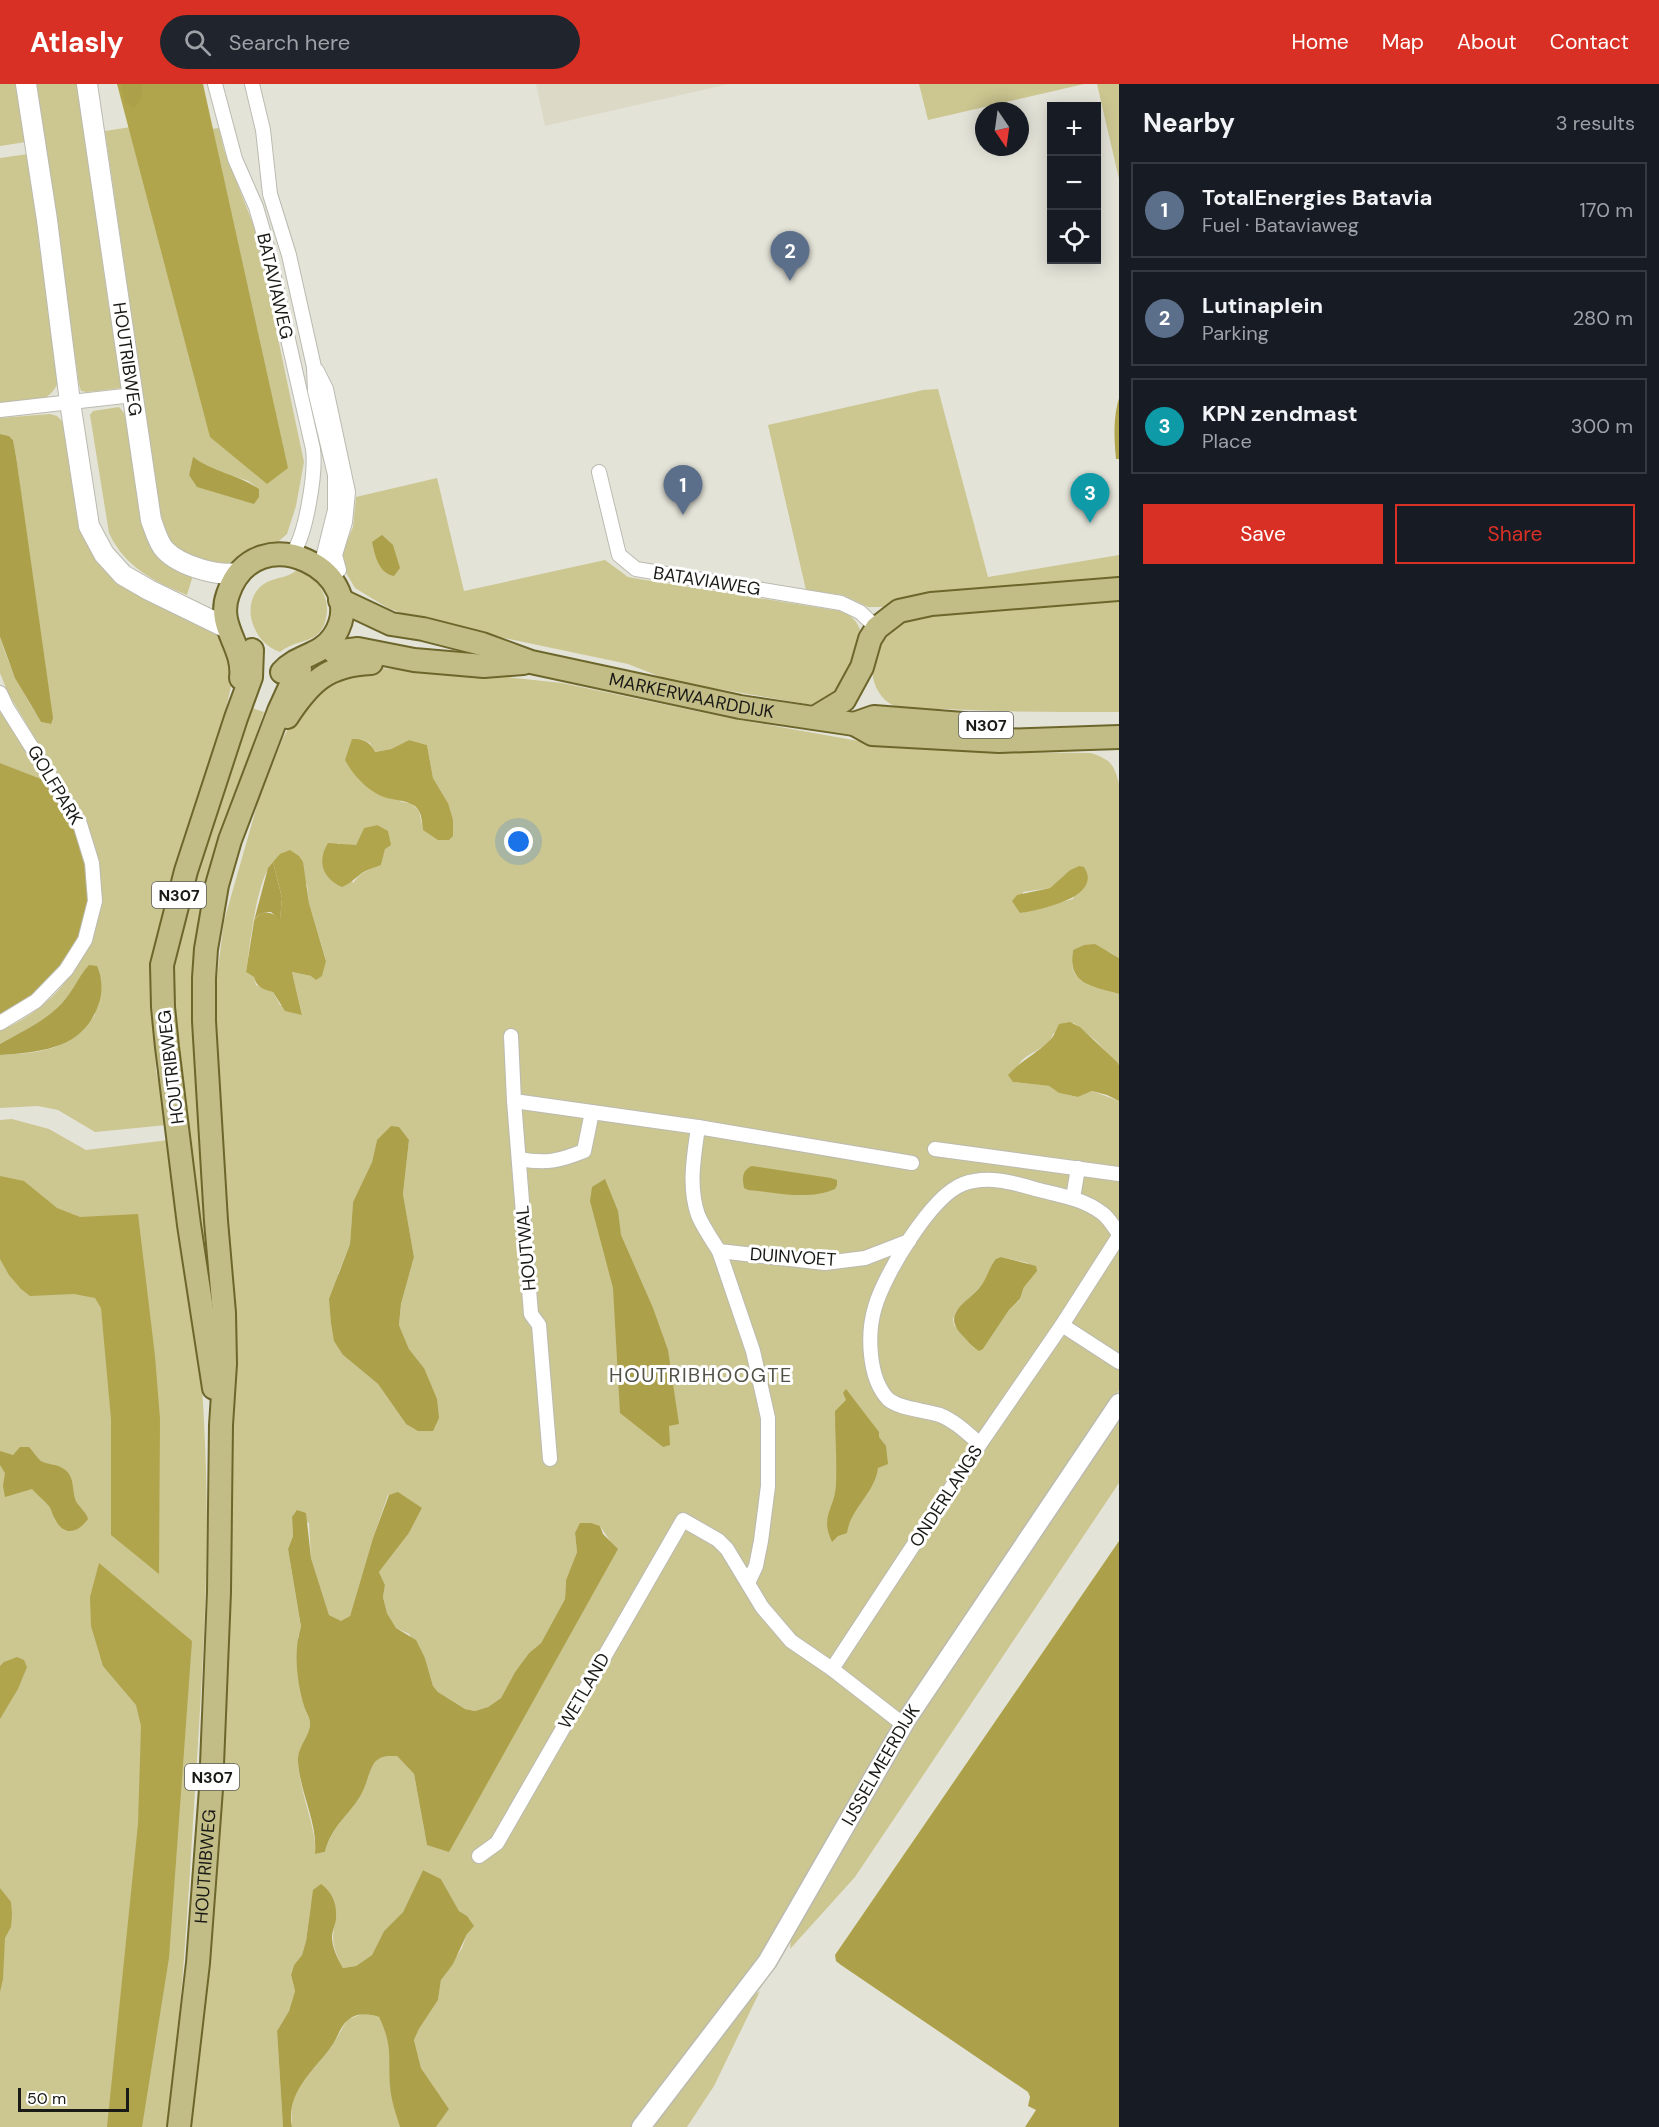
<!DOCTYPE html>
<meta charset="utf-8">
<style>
body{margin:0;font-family:"DM Sans",sans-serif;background:#20242c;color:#f1f3f6}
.controls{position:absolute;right:18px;top:18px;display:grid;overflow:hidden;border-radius:0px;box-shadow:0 3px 15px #0003}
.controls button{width:54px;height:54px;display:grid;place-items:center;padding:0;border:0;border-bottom:2px solid #363941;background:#171b24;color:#f1f3f6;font:30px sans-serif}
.compass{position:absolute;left:975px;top:18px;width:54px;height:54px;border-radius:50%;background:#171b24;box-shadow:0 3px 15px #0003;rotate:167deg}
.scale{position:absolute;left:18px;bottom:15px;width:111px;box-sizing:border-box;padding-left:6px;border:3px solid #191915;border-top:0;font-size:16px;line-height:21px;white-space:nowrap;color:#191915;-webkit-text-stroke:4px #fff;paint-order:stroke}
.you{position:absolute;left:519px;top:758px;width:21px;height:21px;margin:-15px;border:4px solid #fff;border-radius:50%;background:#1a73e8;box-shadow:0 0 0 9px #1a73e833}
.badge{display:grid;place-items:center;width:39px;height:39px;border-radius:50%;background:#d93025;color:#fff;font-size:20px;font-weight:700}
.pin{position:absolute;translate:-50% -50px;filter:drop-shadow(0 2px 3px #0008)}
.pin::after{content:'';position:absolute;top:32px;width:21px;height:18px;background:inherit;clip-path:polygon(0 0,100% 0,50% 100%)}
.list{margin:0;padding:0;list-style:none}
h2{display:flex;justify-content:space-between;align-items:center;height:78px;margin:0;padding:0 24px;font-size:26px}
h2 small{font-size:20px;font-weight:400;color:#9ea1a6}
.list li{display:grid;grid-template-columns:39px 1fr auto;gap:18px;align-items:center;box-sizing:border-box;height:96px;margin:0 12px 12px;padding:0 12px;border:2px solid #363941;border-radius:0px}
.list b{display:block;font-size:22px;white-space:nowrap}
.list p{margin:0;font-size:20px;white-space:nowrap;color:#9ea1a6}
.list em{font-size:20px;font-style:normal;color:#9ea1a6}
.actions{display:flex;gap:12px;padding:18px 24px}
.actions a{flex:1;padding:14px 0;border:2px solid #d93025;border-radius:0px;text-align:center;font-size:21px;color:#d93025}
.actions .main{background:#d93025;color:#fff}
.icon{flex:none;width:33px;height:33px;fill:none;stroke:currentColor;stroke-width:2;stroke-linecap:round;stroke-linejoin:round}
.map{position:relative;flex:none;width:1119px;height:2043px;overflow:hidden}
header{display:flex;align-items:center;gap:36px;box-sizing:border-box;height:84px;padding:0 30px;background:#d93025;color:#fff}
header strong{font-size:28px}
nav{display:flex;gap:33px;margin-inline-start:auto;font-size:21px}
.search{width:420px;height:54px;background:#20242c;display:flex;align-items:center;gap:15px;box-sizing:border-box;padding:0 21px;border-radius:33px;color:#9ea1a6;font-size:22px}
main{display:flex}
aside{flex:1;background:#171b24}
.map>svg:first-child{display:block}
.built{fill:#dcdac7}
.green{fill:#ccc691;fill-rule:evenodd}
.forest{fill:#b0a54d}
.water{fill:#aca14a}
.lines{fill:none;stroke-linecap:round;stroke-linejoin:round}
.minor-casing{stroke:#bbbab0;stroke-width:16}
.tertiary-casing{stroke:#bbbab0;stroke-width:21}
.secondary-casing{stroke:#bbbab0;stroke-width:22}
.primary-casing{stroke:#6d662b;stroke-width:26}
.minor{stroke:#fff;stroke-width:14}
.tertiary{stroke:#fff;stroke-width:18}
.secondary{stroke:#fff;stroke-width:20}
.primary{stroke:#c2bc87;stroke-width:22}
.labels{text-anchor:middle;stroke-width:6;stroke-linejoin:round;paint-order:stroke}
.shield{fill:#fff;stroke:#5e5e5b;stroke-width:1.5}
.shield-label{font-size:16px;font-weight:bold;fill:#191915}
.street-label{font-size:18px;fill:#191915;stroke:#fff}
.neighbourhood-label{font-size:20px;letter-spacing:1.5px;fill:#525148;stroke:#fff}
</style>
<header>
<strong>Atlasly</strong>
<div class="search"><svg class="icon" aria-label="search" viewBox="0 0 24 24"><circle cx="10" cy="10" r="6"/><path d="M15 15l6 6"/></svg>Search here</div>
<nav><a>Home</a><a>Map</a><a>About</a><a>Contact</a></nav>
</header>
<main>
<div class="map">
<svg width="1119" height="2043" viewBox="0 0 1119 2043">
<rect width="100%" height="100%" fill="#e4e3d8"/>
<polygon class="built" points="536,0 729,0 545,42"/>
<g class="green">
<polygon points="0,0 18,0 26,58 0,62"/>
<polygon points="36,0 78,0 109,225 129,296 122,304 87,308 81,307 79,300"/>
<polygon points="919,0 1084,0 928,36"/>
<polygon points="1097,0 1119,0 1119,95"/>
<path d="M 137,42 L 140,54 L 219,44 L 224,66 L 255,145 L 304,378 L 296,422 L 287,450 L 272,463 L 243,478 L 225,481 L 200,478 L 171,461 L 165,450 L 158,415 L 105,47 ZM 193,374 L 207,383 L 248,397 L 259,405 L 259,413 L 189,391 Z"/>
<path d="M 28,70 L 60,293 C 51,323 27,318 0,321 L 0,74 Z"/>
<polygon points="938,305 988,493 1119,471 1119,494 916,512 886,523 868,523 843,511 806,506 768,341 923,306"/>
<path d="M 119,323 L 125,330 L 141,430 L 150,464 L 165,480 L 194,488 L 187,511 C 153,497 125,483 109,449 L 90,331 L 93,327 Z"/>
<path d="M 50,330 L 57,332 L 67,342 L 95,469 L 224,553 L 235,584 L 224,634 L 205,696 L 189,738 L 169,805 L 158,854 L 154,931 L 156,986 L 167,1041 L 95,1048 L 58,1026 L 38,1022 L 0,1024 L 0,971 C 44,968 66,968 95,931 L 89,882 C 77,894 71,912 57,924 C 41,939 19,949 0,960 L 0,947 C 27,935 56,915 71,889 C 83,870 91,842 100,821 C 107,768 79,727 53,684 C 38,659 23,634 8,609 L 0,589 L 0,553 C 9,584 24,611 41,638 L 51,640 L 16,372 L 13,356 L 9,352 L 0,350 L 0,334 Z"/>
<path d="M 437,394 L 464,507 L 605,476 L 628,493 L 639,495 L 840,527 C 855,533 858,539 863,553 L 844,602 L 824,620 L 806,620 L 671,597 L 628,580 L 424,537 L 388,524 L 355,504 L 345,487 L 341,472 L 353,443 L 356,413 Z"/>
<path d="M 297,486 C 311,490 319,498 324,511 C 327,518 328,526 326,534 C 321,561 297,554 280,568 C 268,564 259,555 254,543 C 247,527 250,507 267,498 C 277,493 288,494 297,486 Z"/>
<path d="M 1119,513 L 1119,628 C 1060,628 1002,628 944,625 C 930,625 900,627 889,619 C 862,600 869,553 898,538 C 905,535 913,533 920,531 Z"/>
<path d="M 377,584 L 479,590 L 562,599 L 729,634 L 898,664 L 982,668 L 1091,669 C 1111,676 1114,680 1119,700 L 1119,874 C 1106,864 1088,860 1073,866 C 1066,901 1092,902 1119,910 L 1119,981 L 1095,956 L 1074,939 L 1053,950 C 1048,966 1028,967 1020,979 C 1016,983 1015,992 1013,998 L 1049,1002 L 1059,1009 L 1078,1013 L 1092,1007 L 1119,1017 L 1119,1306 L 1000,1487 L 734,1912 L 635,2043 L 436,2043 L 449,2025 L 421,1984 L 414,1956 L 419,1945 L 438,1916 L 441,1896 L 462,1864 L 467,1850 L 467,1832 L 459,1827 L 441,1795 L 423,1786 L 403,1828 L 384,1847 L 372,1871 L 356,1882 L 343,1884 C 332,1863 331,1856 336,1832 L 311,1821 L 306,1857 L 302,1871 L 294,1881 L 291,1891 L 295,1907 L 289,1927 L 277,1947 L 283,2043 L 185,2043 L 196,1959 L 220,1037 L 215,909 L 224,837 L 258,718 L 283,654 L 300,623 L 325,597 ZM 361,655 L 370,659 L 374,668 L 391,665 L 409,656 L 427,661 L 433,694 L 448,719 L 423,746 L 419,727 L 411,719 L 401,718 ZM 377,741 L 385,764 L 381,781 C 369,785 361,788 353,799 L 337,759 L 350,762 L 356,761 L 364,744 ZM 273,778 L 307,800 L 309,819 L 326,876 L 311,892 L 292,888 L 302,930 L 280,921 L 273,908 L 256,901 L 254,893 L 246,888 C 250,862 256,796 273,778 ZM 1079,782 L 1073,815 L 1021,829 L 1023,808 L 1050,804 L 1070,786 ZM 377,1056 L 409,1056 L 403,1110 L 414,1173 L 401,1220 L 399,1241 L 409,1265 L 424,1284 L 406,1340 L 378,1300 L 343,1271 L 338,1190 L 350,1160 L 353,1118 L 372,1078 ZM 1001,1173 L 1028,1179 L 1024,1203 L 1020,1216 L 1009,1226 L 983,1265 L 974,1264 L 954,1241 L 953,1235 L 956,1227 L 982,1201 ZM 388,1411 L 422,1424 L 409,1449 L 379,1488 L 385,1501 L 383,1513 L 387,1529 L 396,1544 L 409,1550 L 425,1574 L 433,1602 L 438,1608 L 465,1625 L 475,1627 L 488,1623 L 501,1614 L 515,1588 L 529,1569 L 541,1559 L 565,1515 L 566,1496 L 577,1468 L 575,1449 L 600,1442 L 610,1457 L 427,1761 L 414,1690 L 397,1672 C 389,1672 382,1671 375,1678 C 369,1686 367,1700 362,1709 C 350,1730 331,1743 325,1768 L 316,1770 C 315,1739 300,1710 298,1679 C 297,1662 310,1653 310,1639 C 310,1633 305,1628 304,1622 C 299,1601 300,1574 298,1552 L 301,1544 L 288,1465 L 293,1452 L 292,1433 L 309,1439 L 311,1474 L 329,1531 L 341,1538 L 350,1532 L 373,1454 Z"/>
<polygon points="0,618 49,698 0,679"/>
<polygon points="249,623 264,628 212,781 218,1302 182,1048 172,898 176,856"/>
<path d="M 12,1035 L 49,1045 L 86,1066 L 169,1056 C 184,1150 200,1243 204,1338 C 211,1460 203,1583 195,1706 C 188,1819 182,1931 167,2043 L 0,2043 L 0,1036 Z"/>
<polygon points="1119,1330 1119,1399 855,1793 790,1865 791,1856 911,1640"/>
<polygon points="760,1907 714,2002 687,2043 650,2043 710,1963 753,1912"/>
<polygon points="364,1929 379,1933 388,1951 390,1977 390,2002 400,2043 292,2043 291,2021 298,2004 332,1962 347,1936"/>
</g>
<g class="forest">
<polygon points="117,0 203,0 288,384 267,400 210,353"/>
<path d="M 1119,314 L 1119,375 L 1116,375 C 1114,354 1113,334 1119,314 Z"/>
<path d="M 352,655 C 364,655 369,657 375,668 L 391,665 L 409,656 L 427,661 L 433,694 L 448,719 L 453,736 L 453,752 L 449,756 L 438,756 L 423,746 C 422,740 422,732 419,727 C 413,715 392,717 381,712 C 364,703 354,692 345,676 Z"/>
<polygon points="0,679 49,698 80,752 87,775 88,819 83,842 75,861 62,882 29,916 0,934"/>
<path d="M 377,741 L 388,747 L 391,761 L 385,765 L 381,781 C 374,784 368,785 362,789 C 354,795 351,799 342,803 C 322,794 317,777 328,759 L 356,761 L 364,744 Z"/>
<path d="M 290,766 L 299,772 L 303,778 L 309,819 L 326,877 L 322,892 L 316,896 L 311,892 L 292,888 L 302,931 L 285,927 L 273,908 C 263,905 257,904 254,893 L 246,888 L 254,837 C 261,825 271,827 280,835 L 282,814 L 273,778 L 280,770 Z"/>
<path d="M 1079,782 L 1084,783 C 1104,813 1040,826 1020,829 L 1012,817 L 1017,811 L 1050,804 L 1070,786 Z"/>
<path d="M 1095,860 L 1119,874 L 1119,910 C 1092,902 1067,901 1073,866 L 1084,861 Z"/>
<path d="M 1070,938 L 1080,943 L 1117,978 L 1119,981 L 1119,1017 L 1107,1011 L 1092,1007 L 1078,1013 L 1059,1009 L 1049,1002 L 1013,998 L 1008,991 C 1022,976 1036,970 1049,957 C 1054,953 1056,946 1059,940 Z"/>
<polygon points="0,1092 24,1097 57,1124 80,1133 138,1130 155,1272 160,1335 159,1490 111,1451 111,1335 101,1224 95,1214 74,1210 30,1212 21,1205 9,1191 0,1175"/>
<polygon points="99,1479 192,1557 169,1874 142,2043 107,2043 138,1740 141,1642 136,1621 103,1582 91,1542 90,1513"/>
<polygon points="17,1573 24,1576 27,1583 18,1605 0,1635 0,1582 4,1578"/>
<polygon points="0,1804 11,1818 12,1830 11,1843 5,1854 3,1895 0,1908"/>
</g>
<g class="water">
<polygon points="121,0 142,0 142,14 134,24 125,18"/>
<polygon points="0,350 9,352 13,356 16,372 53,634 51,640 41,638 15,594 0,553"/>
<path d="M 193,373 C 213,388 239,391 259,405 L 259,413 L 254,420 L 197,403 L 189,391 Z"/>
<path d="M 382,451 L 393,461 L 400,484 L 394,492 C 378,489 375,471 372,458 Z"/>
<path d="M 273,778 L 282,814 L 280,836 L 271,828 C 262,828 258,830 254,837 L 268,784 Z"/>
<path d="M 89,881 L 97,882 C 102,892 103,908 99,919 C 84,965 42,968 0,971 L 0,960 C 19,949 41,939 57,924 C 71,912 77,894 89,881 Z"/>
<polygon points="391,1042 399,1043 409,1056 403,1110 414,1173 401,1220 399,1241 409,1265 424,1284 437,1315 439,1334 433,1347 418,1347 406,1340 378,1300 343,1271 334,1257 331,1239 329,1215 350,1160 353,1118 372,1078 377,1056"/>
<path d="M 752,1082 L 831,1094 L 837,1096 L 837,1101 L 835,1105 C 807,1117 777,1108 748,1106 L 744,1104 C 742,1094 742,1086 752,1082 Z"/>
<polygon points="605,1095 618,1127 621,1151 653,1224 668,1266 679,1340 669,1342 670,1361 663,1363 620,1329 613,1204 590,1117 592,1103"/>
<path d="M 1001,1173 L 1036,1182 L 1037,1187 L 1024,1203 L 1020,1215 L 1009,1226 L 983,1265 L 979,1267 C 972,1263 967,1256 962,1251 C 941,1229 967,1219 980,1203 C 987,1195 989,1183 996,1175 Z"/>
<path d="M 846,1305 L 879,1348 L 879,1353 L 886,1362 L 888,1380 L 878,1384 C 875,1409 850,1425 847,1449 L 838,1452 L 832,1458 C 819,1431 836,1424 836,1399 C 837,1375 835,1351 835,1327 L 846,1316 L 843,1309 Z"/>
<path d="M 20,1363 L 29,1363 C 33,1367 37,1374 41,1377 C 48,1381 58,1380 64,1385 C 76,1393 71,1408 77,1419 C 81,1425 86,1428 88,1435 C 78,1449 64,1453 55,1435 C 52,1431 52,1426 49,1422 C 44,1416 37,1411 32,1405 L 5,1413 L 3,1402 L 5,1389 L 0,1381 L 0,1367 L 13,1371 Z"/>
<path d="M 398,1408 L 422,1424 L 409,1449 L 379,1488 L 385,1501 L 383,1513 L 387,1529 L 396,1544 L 416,1556 L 425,1574 L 433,1602 L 438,1608 L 465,1625 L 475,1627 L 488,1623 L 501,1614 L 515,1588 L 529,1569 L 541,1559 L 565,1515 L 566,1496 L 577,1468 L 575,1449 L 580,1439 L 591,1439 L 600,1442 L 603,1450 L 618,1465 L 449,1768 L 427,1761 L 414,1690 L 397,1672 C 389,1672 382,1671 375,1678 C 369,1686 367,1700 362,1709 C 350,1731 331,1742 325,1768 L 315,1770 C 318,1739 300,1709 298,1678 C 297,1662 310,1653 310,1639 C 310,1633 305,1627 304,1622 C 297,1598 293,1567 301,1543 L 288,1465 L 293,1452 L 292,1433 L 297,1426 L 306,1429 L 311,1474 L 329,1531 L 341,1537 L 350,1532 L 373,1454 L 389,1411 Z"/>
<polygon points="1119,1457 1119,2043 1025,2043 1036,2026 1028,2022 1030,2013 1028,2008 841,1881 836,1877 835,1871"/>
<path d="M 423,1786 L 441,1795 L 459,1827 L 467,1832 L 474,1842 L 467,1850 L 453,1880 L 441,1896 L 438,1916 L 419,1945 L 414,1956 L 421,1984 L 449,2025 L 436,2043 L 400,2043 C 396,2030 391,2016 390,2002 C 388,1972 393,1962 379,1933 C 368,1930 358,1928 348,1936 C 341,1941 337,1955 331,1963 C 313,1988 285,2009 292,2043 L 283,2043 L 277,1947 L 289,1927 L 295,1907 L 291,1891 L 294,1881 L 302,1871 L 306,1857 L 313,1806 L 321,1800 C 332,1808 337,1819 336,1834 C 336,1840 332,1846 332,1853 C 332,1864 338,1875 343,1884 L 356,1882 L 372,1871 L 384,1847 L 403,1828 Z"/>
</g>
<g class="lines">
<g class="minor-casing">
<g id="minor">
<path d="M 215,0 L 235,75 L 256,123 L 265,154 L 313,365 C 316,389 306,452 292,470"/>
<polyline points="252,0 263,46 270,110 289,171 314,283 315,307 335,391 335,426 323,474 324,489"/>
<polyline points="317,287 326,305 348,408 345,438 335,471 339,486"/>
<polyline points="0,326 133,311"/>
<polyline points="599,388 619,471 636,485 841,519 860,528 877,544"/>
<polyline points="0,609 7,624 80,740 92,779 95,817 85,856 66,886 36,917 0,939"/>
<polyline points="511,952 514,1017 531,1230 539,1241 550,1375"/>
<polyline points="514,1017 698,1043 912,1079"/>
<path d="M 698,1043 C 694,1072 688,1102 698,1131 C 703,1143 712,1156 719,1167 L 825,1179 L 865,1174 L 909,1157"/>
<polyline points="935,1065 1119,1090"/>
<path d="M 519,1075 C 546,1080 559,1077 584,1067 L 592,1028"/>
<polyline points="1073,1114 1078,1084"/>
<polyline points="719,1167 753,1267 768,1334 768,1402 761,1457 756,1482 748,1499"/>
<polyline points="1062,1241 1119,1278"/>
<path d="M 980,1360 C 967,1349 955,1337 940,1331 C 925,1326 899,1325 888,1315 C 868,1294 867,1249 875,1223 C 884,1191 931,1112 963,1100 C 990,1090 1017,1100 1043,1107 C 1064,1112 1085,1116 1102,1129 C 1109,1134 1114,1143 1119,1150"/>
<polyline points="832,1585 980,1360 1062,1241 1119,1152"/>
<polyline points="479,1772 497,1759 683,1436 718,1456 727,1465 762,1523 791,1557 832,1585 904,1641"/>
</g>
</g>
<g class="tertiary-casing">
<g id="tertiary">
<path id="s1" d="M 641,2043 L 767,1878 L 907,1635 L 1119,1319"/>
</g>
</g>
<g class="secondary-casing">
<g id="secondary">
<polyline points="26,0 47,136 70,318 89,442 104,470 123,491 149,506 227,544"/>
<path id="s2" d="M 87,0 L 151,436 C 155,446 158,459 165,466 C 180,482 221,494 240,488"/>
</g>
</g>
<g class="primary-casing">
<g id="primary">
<path id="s3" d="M 340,516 L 391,540 L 423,545 L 482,560 L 531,578 L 740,623 L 854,640 L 872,650 L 999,657 L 1119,653"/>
<polyline points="334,568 358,565 414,576 484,582 523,579"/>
<path d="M 241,594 C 245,562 216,543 228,510 C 256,428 374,489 334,552 C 321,572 297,571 282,588"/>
<path d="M 287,633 C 310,598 327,581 371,579"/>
<polyline points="816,633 844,616 862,583 870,555 877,544 899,527 931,520 1119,505"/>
<polyline points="854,640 874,633 963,640"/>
<polyline points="214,1304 189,1141 167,963 163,923 162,881 186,787 236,634 251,593 252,566"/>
<path id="s4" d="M 179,2043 L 198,1879 L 211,1705 L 219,1508 L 221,1341 L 225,1280 L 224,1229 L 216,1137 L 204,937 L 204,894 L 206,865 L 217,801 L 230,756 L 279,627 L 295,592 L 300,586"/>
</g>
</g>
<use href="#minor" class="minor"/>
<use href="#tertiary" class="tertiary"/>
<use href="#secondary" class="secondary"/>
<use href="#primary" class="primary"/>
</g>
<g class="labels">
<g class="shield">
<rect x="959" y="628" width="54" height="26" rx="4.5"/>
<rect x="152" y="798" width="54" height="26" rx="4.5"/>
<rect x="185" y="1680" width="54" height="26" rx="4.5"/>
</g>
<g class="shield-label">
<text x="986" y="647">N307</text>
<text x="179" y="817">N307</text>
<text x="212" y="1699">N307</text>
</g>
<g class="street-label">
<text transform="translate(275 202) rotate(77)" y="6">BATAVIAWEG</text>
<text dy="6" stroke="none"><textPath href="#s2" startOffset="278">HOUTRIBWEG</textPath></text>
<text transform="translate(707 497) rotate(9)" y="6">BATAVIAWEG</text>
<text dy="6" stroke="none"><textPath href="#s3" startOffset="366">MARKERWAARDDIJK</textPath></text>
<text transform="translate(55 701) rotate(59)" y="6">GOLFPARK</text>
<text transform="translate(171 983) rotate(-97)" y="6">HOUTRIBWEG</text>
<text transform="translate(526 1164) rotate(-95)" y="6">HOUTWAL</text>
<text transform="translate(793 1173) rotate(4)" y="6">DUINVOET</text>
<text transform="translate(946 1412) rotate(-57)" y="6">ONDERLANGS</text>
<text transform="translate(584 1607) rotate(-60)" y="6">WETLAND</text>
<text dy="6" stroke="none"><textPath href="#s1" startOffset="435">IJSSELMEERDIJK</textPath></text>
<text dy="6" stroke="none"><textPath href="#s4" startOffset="262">HOUTRIBWEG</textPath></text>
</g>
<g class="neighbourhood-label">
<text x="701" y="1298">HOUTRIBHOOGTE</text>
</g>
</g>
</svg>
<div class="controls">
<button>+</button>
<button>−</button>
<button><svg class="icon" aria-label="locate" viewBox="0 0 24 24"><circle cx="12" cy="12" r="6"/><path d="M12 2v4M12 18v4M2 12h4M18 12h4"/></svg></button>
</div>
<svg class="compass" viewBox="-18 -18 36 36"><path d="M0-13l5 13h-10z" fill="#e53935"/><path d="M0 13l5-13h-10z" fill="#9ea1a6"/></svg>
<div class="scale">50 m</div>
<div class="you"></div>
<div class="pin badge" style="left:683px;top:431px;background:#5c6f8a">1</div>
<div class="pin badge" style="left:790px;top:197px;background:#5c6f8a">2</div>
<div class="pin badge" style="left:1090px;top:439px;background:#0f9aa8">3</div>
</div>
<aside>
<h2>Nearby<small>3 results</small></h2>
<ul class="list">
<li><span class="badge" style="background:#5c6f8a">1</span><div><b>TotalEnergies Batavia</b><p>Fuel · Bataviaweg</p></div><em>170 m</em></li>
<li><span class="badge" style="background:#5c6f8a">2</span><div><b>Lutinaplein</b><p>Parking</p></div><em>280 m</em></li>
<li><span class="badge" style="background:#0f9aa8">3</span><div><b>KPN zendmast</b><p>Place</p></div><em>300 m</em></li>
</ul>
<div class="actions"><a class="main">Save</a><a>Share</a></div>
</aside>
</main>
